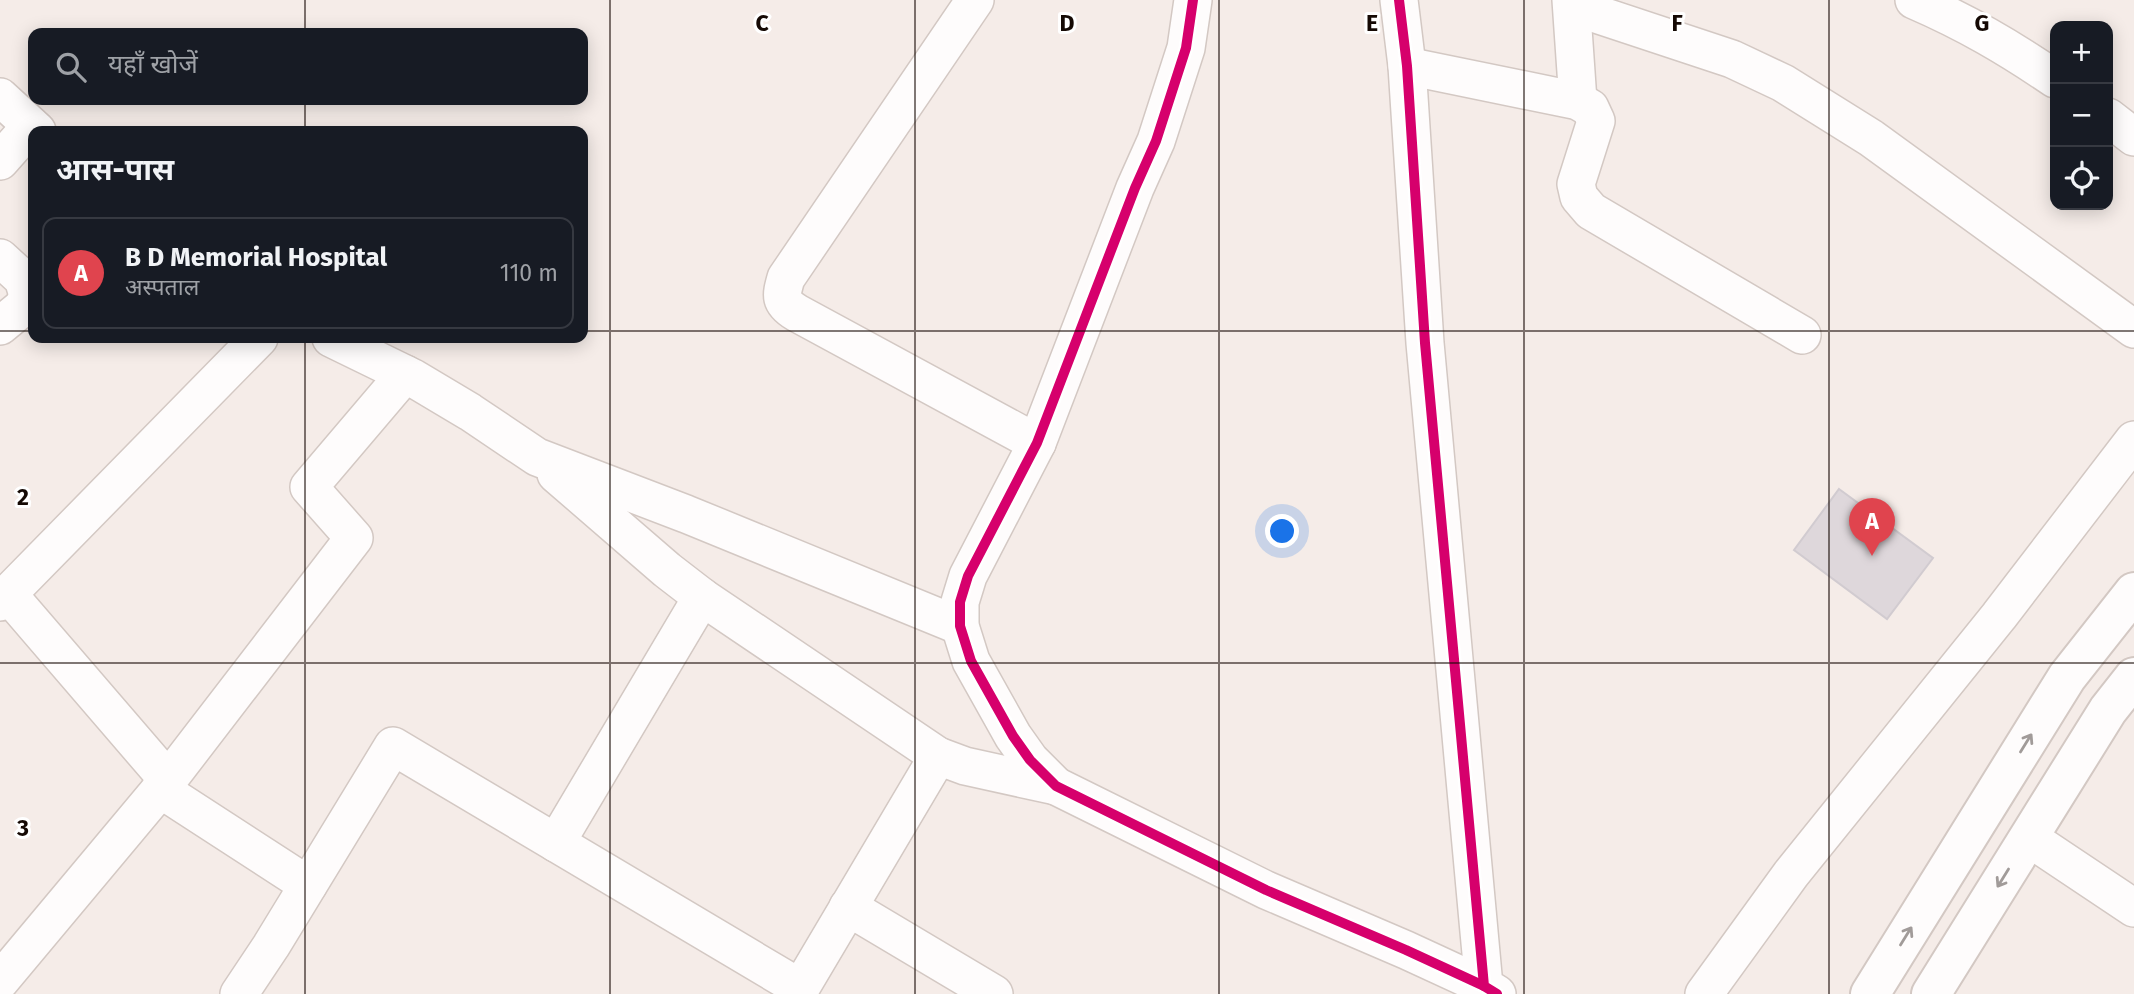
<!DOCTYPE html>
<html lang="hi">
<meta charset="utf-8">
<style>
body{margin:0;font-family:"Fira Sans","Noto Sans Devanagari",sans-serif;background:#20242c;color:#f1f3f6}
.controls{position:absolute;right:21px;top:21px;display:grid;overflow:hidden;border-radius:14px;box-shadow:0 4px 18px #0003}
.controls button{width:63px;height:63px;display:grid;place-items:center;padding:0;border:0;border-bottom:2px solid #363941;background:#171b24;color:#f1f3f6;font:35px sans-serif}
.you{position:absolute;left:1283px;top:532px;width:24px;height:24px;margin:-18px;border:5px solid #fff;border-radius:50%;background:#1a73e8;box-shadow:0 0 0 10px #1a73e833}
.badge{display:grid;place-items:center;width:46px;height:46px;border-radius:50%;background:#ea580c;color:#fff;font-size:23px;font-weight:700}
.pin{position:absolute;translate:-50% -58px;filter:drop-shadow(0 2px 4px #0008)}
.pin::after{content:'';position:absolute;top:37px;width:24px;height:21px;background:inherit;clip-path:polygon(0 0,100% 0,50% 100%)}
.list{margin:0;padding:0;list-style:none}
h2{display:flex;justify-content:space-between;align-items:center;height:91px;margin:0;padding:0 28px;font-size:30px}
h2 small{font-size:23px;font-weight:400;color:#9ea1a6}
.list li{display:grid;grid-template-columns:46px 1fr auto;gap:21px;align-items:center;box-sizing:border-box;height:112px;margin:0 14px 14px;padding:0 14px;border:2px solid #363941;border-radius:14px}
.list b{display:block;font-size:26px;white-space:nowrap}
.list p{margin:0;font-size:23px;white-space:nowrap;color:#9ea1a6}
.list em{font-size:23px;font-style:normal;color:#9ea1a6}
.icon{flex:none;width:38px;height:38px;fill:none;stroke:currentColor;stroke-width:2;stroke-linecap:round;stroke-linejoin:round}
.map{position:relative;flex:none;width:2134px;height:994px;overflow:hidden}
.search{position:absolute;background:#171b24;box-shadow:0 4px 18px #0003;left:28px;top:28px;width:560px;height:77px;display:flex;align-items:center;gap:18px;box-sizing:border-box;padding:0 24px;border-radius:14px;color:#9ea1a6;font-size:26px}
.panel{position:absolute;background:#171b24;box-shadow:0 4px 18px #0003;left:28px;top:126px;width:560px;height:217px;border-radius:14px}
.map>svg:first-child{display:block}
.building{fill:#ded7db;stroke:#d1cbd0;stroke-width:2}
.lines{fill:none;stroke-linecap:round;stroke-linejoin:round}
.street-casing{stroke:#d3c8c3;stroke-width:40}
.secondary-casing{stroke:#d3c8c3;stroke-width:42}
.street{stroke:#fefcfc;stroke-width:37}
.secondary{stroke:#fefcfc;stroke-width:38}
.cycleway-casing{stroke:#fff;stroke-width:15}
.cycleway{stroke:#d6006c;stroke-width:10}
.oneway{stroke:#a19b99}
.grid{fill:none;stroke:#150904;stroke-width:2;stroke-opacity:0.55}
.grid-label{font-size:23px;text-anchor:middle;font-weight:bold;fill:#150904;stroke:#fff;stroke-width:6;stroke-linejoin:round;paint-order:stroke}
</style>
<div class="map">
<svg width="2134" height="994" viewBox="0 0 2134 994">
<rect width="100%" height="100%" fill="#f5ece8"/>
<polygon class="building" points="1839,489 1933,558 1887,619 1794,550"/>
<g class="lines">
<g class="street-casing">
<g id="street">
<path d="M 975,0 L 786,278 C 781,296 779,302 797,313 L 1037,443"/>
<polyline points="1193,0 1186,48 1156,141 1135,188 1037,443 968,576 960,602 960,626 971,661 1013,736 1030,760 1056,786 1266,890 1406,950 1484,986"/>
<polyline points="1399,0 1407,66 1425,343 1484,986 1497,994"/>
<polyline points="1571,0 1578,101"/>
<polyline points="1576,0 1593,13 1732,59 1783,83 1871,138 2134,329"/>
<path d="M 1914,0 C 1967,23 2008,47 2055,79"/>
<polyline points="1407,66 1578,101 1590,108 1596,121 1576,184 1579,197 1591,211 1802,335"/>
<polyline points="0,97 37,131"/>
<polyline points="2108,117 2134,137"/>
<polyline points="0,161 31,126"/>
<polyline points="0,258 23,279 28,295 23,307 0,326"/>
<polyline points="331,338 413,378 470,412 537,457 686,514 960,626"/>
<polyline points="556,474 667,570 702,597 938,756 965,766 1056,786"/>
<polyline points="8,594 168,780"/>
<polyline points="0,602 259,338"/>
<polyline points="160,789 308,885"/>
<polyline points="2029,838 2134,908"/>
<polyline points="556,843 702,597"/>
<polyline points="848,907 994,994"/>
<polyline points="0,981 168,780 354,538 309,487 405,374"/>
<polyline points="239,994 271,946 393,746 800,988"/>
<polyline points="797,994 938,756"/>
<polyline points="1704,994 1791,874 1999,616 2134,440"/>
</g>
</g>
<g class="secondary-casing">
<g id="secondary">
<polyline points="1870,994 2067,677 2134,592"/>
<polyline points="1931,994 2108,710 2134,677"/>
</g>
</g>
<use href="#street" class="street"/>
<use href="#secondary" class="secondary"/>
<g class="cycleway-casing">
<g id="cycleway">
<polyline points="1193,0 1186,48 1156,141 1135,188 1037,443 968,576 960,602 960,626 971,661 1013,736 1030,760 1056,786 1266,890 1406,950 1484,986"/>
<polyline points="1399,0 1407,66 1425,343 1484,986 1497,994"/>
</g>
</g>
<use href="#cycleway" class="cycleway"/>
</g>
<defs><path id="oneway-shaft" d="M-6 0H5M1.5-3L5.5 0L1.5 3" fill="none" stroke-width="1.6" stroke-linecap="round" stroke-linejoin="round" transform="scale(1.75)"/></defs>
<g class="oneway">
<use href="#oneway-shaft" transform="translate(2026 743) rotate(-58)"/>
<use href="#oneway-shaft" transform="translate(2003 878) rotate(122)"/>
<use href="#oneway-shaft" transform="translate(1906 936) rotate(-58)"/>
</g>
<path class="grid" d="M 305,0 L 305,33M 610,0 L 610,994M 915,0 L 915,994M 1219,0 L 1219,994M 1524,0 L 1524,994M 1829,0 L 1829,994M 305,100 L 305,131M 0,331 L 33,331M 583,331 L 2134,331M 305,338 L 305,994M 0,663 L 2134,663"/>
<g class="grid-label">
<text x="762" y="31">C</text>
<text x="1067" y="31">D</text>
<text x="1372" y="31">E</text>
<text x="1677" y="31">F</text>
<text x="1982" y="31">G</text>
<text x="23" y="505">2</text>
<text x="23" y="836">3</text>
</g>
</svg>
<div class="controls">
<button>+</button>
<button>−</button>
<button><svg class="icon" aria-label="locate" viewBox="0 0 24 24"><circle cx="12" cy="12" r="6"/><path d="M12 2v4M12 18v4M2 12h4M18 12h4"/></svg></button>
</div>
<div class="you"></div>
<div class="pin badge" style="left:1872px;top:556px;background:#e0444e">A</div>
<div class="search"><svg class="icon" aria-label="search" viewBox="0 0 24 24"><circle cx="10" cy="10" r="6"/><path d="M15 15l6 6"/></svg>यहाँ खोजें</div>
<section class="panel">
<h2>आस-पास<small></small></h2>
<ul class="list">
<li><span class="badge" style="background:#e0444e">A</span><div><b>B D Memorial Hospital</b><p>अस्पताल</p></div><em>110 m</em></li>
</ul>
</section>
</div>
